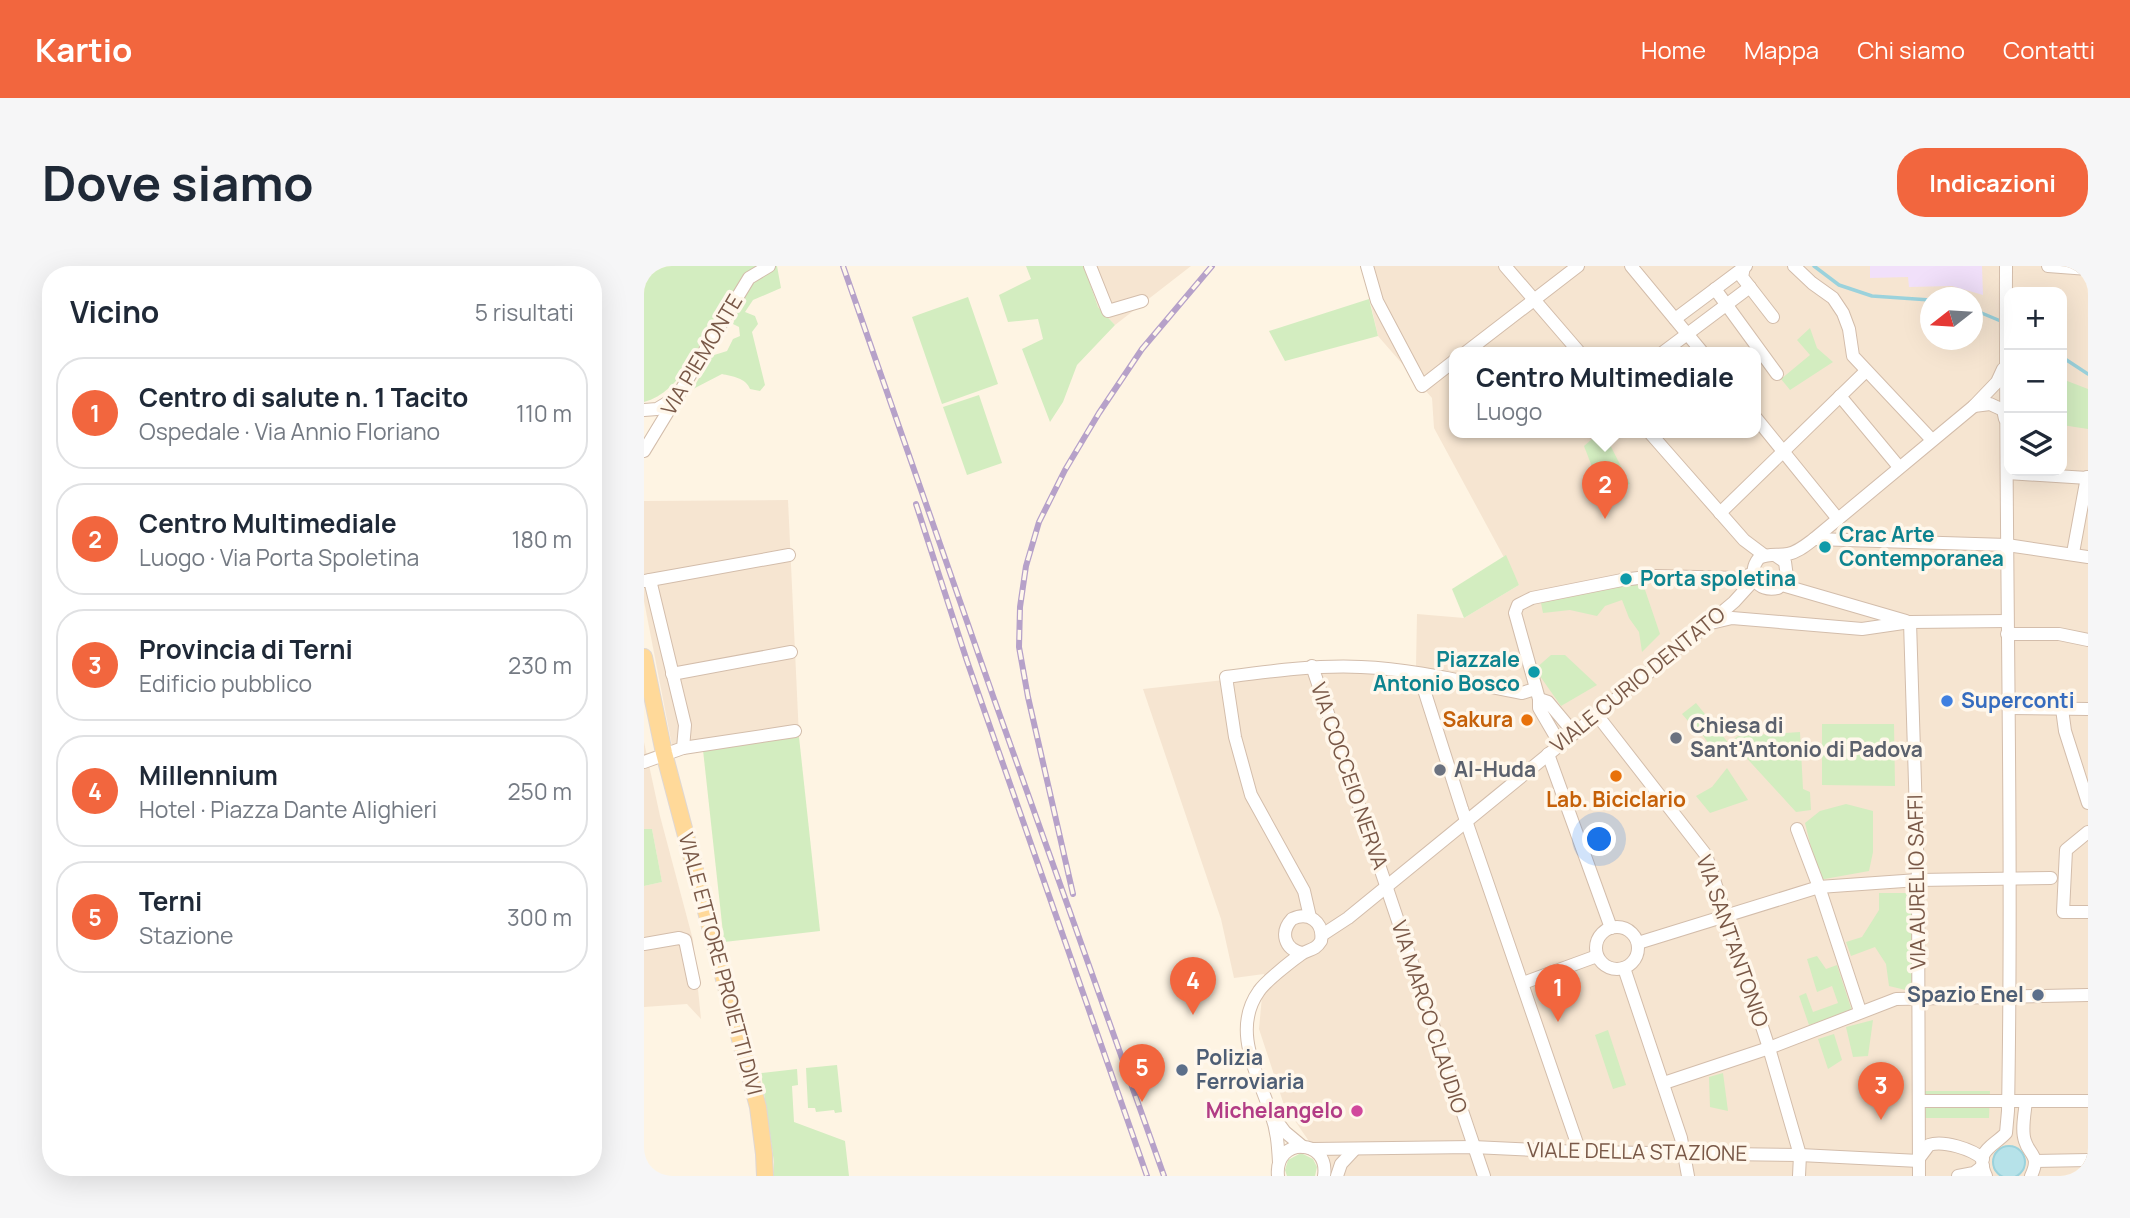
<!DOCTYPE html>
<html lang="it">
<meta charset="utf-8">
<style>
body{margin:0;font-family:Manrope,sans-serif;background:#f6f6f7;color:#1f2937}
.controls{position:absolute;right:21px;top:21px;display:grid;overflow:hidden;border-radius:14px;box-shadow:0 7px 28px #0002}
.controls button{width:63px;height:63px;display:grid;place-items:center;padding:0;border:0;border-bottom:2px solid #e0e1e3;background:#fff;color:#1f2937;font:35px sans-serif}
.compass{position:absolute;left:1276px;top:21px;width:63px;height:63px;border-radius:50%;background:#fff;box-shadow:0 7px 28px #0002;rotate:253deg}
.you{position:absolute;left:956px;top:574px;width:24px;height:24px;margin:-18px;border:5px solid #fff;border-radius:50%;background:#1a73e8;box-shadow:0 0 0 10px #1a73e833}
.badge{display:grid;place-items:center;width:46px;height:46px;border-radius:50%;background:#f2663e;color:#fff;font-size:23px;font-weight:700}
.pin{position:absolute;translate:-50% -58px;filter:drop-shadow(0 2px 4px #0008)}
.pin::after{content:'';position:absolute;top:37px;width:24px;height:21px;background:inherit;clip-path:polygon(0 0,100% 0,50% 100%)}
.popup{position:absolute;left:805px;top:81px;width:312px;height:91px;box-sizing:border-box;display:grid;place-content:center;border-radius:14px;background:#fff;filter:drop-shadow(0 2px 5px #0005);font-size:23px;white-space:nowrap;color:#747a83}
.popup b{font-size:26px;color:#1f2937}
.popup::after{content:'';position:absolute;left:50%;top:100%;margin-left:-14px;border:14px solid transparent;border-top-color:#fff}
.list{margin:0;padding:0;list-style:none}
h2{display:flex;justify-content:space-between;align-items:center;height:91px;margin:0;padding:0 28px;font-size:30px}
h2 small{font-size:23px;font-weight:400;color:#747a83}
.list li{display:grid;grid-template-columns:46px 1fr auto;gap:21px;align-items:center;box-sizing:border-box;height:112px;margin:0 14px 14px;padding:0 14px;border:2px solid #e0e1e3;border-radius:28px}
.list b{display:block;font-size:26px;white-space:nowrap}
.list p{margin:0;font-size:23px;white-space:nowrap;color:#747a83}
.list em{font-size:23px;font-style:normal;color:#747a83}
.icon{flex:none;width:38px;height:38px;fill:none;stroke:currentColor;stroke-width:2;stroke-linecap:round;stroke-linejoin:round}
.map{position:relative;flex:none;width:1444px;height:910px;overflow:hidden;border-radius:28px}
header{display:flex;align-items:center;gap:42px;box-sizing:border-box;height:98px;padding:0 35px;background:#f2663e;color:#fff}
header strong{font-size:33px}
nav{display:flex;gap:38px;margin-inline-start:auto;font-size:24px}
.intro{display:flex;align-items:center;justify-content:space-between;box-sizing:border-box;height:168px;padding:0 42px}
h1{margin:0;font-size:49px}
.button{padding:18px 32px;border-radius:28px;background:#f2663e;color:#fff;font-size:24px;font-weight:700}
main{display:flex;gap:42px;padding:0 42px}
aside{flex:1;background:#fff;border-radius:28px;box-shadow:0 7px 28px #0002}
.map>svg:first-child{display:block}
.residential{fill:#f6e5d1;fill-rule:evenodd}
.education{fill:#f1e0fa}
.green{fill:#d3edc0}
.water{fill:#b6e2e9;stroke:#9bd2dc;stroke-width:2}
.lines{fill:none;stroke-linecap:round;stroke-linejoin:round}
.stream{stroke:#9bd2dc;stroke-width:3.5}
.minor-casing{stroke:#d3bdab;stroke-width:14}
.major-casing{stroke:#dfd7d3;stroke-width:18}
.minor{stroke:#fff;stroke-width:12}
.major{stroke:#ffd999;stroke-width:16}
.rail-casing{stroke:#b6a1c9;stroke-width:6}
.rail{stroke:#fff7eb;stroke-width:3.5;stroke-dasharray:10;stroke-linecap:butt}
.culture-dot{fill:#0f9aa8;stroke:#fff7eb;stroke-width:2.5}
.shop-dot{fill:#3f7fe0;stroke:#fff7eb;stroke-width:2.5}
.food-dot{fill:#e8710a;stroke:#fff7eb;stroke-width:2.5}
.worship-dot{fill:#6b7280;stroke:#fff7eb;stroke-width:2.5}
.service-dot{fill:#5c6f8a;stroke:#fff7eb;stroke-width:2.5}
.hotel-dot{fill:#d1479c;stroke:#fff7eb;stroke-width:2.5}
.labels{text-anchor:middle;stroke-width:7;stroke-linejoin:round;paint-order:stroke}
.street-label{font-size:21px;fill:#795847;stroke:#fff7eb}
.culture-label{font-size:21px;font-weight:bold;fill:#0d838f;stroke:#fff7eb;text-anchor:start}
.shop-label{font-size:21px;font-weight:bold;fill:#366cbe;stroke:#fff7eb;text-anchor:start}
.food-label{font-size:21px;font-weight:bold;fill:#c56008;stroke:#fff7eb;text-anchor:end}
.worship-label{font-size:21px;font-weight:bold;fill:#5b616d;stroke:#fff7eb;text-anchor:start}
.service-label{font-size:21px;font-weight:bold;fill:#4e5e75;stroke:#fff7eb;text-anchor:end}
.hotel-label{font-size:21px;font-weight:bold;fill:#b23c85;stroke:#fff7eb;text-anchor:end}
</style>
<header>
<strong>Kartio</strong>
<nav><a>Home</a><a>Mappa</a><a>Chi siamo</a><a>Contatti</a></nav>
</header>
<div class="intro"><h1>Dove siamo</h1><a class="button">Indicazioni</a></div>
<main>
<aside>
<h2>Vicino<small>5 risultati</small></h2>
<ul class="list">
<li><span class="badge">1</span><div><b>Centro di salute n. 1 Tacito</b><p>Ospedale · Via Annio Floriano</p></div><em>110 m</em></li>
<li><span class="badge">2</span><div><b>Centro Multimediale</b><p>Luogo · Via Porta Spoletina</p></div><em>180 m</em></li>
<li><span class="badge">3</span><div><b>Provincia di Terni</b><p>Edificio pubblico</p></div><em>230 m</em></li>
<li><span class="badge">4</span><div><b>Millennium</b><p>Hotel · Piazza Dante Alighieri</p></div><em>250 m</em></li>
<li><span class="badge">5</span><div><b>Terni</b><p>Stazione</p></div><em>300 m</em></li>
</ul>
</aside>
<div class="map">
<svg width="1444" height="910" viewBox="0 0 1444 910">
<rect width="100%" height="100%" fill="#fef4e3"/>
<g class="residential">
<polygon points="440,0 547,0 471,59 454,41"/>
<path d="M 718,0 L 1444,0 L 1444,910 L 689,910 L 640,839 L 615,763 L 620,708 L 590,712 L 577,653 L 499,423 L 598,412 L 643,404 L 772,400 L 773,348 L 820,352 L 875,319 L 790,162 L 788,132 L 734,70 ZM 1365,26 L 1418,26 L 1418,205 L 1365,205 ZM 1286,32 L 1328,32 L 1328,74 L 1286,74 ZM 810,87 L 1112,87 L 1112,167 L 810,167 Z"/>
<polygon points="144,234 155,471 30,490 0,335 0,235"/>
<polygon points="0,476 16,550 49,674 57,753 43,738 0,741 0,620 18,616 8,563 0,563"/>
</g>
<polygon class="education" points="1226,0 1338,0 1339,29 1308,20 1265,21 1264,11 1226,12"/>
<g class="green">
<path d="M 0,0 L 133,0 L 137,22 L 109,34 L 101,46 L 111,50 L 114,58 L 108,66 L 121,119 L 116,125 L 106,123 C 102,112 88,110 78,108 L 49,123 L 67,90 L 83,85 L 89,73 L 96,70 L 95,61 L 89,58 L 96,38 L 75,44 C 57,75 38,126 0,136 Z"/>
<polygon points="382,0 440,0 454,41 471,59 433,99 419,136 406,156 378,83 399,73 394,53 364,56 355,29 387,13"/>
<polygon points="324,31 354,118 298,138 268,51"/>
<polygon points="725,33 734,70 641,95 625,65"/>
<polygon points="1166,62 1173,82 1189,96 1146,124 1137,113 1166,89 1153,74"/>
<polygon points="1418,113 1444,123 1444,163 1418,159"/>
<polygon points="335,129 358,197 323,209 299,141"/>
<polygon points="955,167 960,167 986,218 957,224 940,180"/>
<polygon points="862,289 875,319 820,352 808,323"/>
<polygon points="998,315 1016,368 998,386 995,366 985,352 978,334 961,340 953,350 926,344 899,347 897,337 953,322"/>
<polygon points="907,389 921,389 953,419 917,440 891,403"/>
<polygon points="1052,437 1086,479 1074,491 1055,464 1052,464 1038,448"/>
<polygon points="1178,458 1250,458 1251,520 1178,519"/>
<polygon points="1156,466 1159,523 1166,526 1167,544 1152,546 1087,475 1094,470"/>
<polygon points="155,471 176,665 80,676 59,484"/>
<polygon points="1083,502 1104,534 1066,547 1052,530 1068,521"/>
<polygon points="1202,538 1229,545 1229,586 1225,605 1175,614 1161,557 1176,545"/>
<polygon points="0,563 8,563 18,616 0,620"/>
<polygon points="1235,627 1270,627 1270,726 1245,720 1242,698 1231,681 1207,690 1202,676 1218,671 1235,644"/>
<polygon points="1173,690 1182,703 1193,699 1208,745 1165,759 1155,730 1162,727 1169,746 1194,737 1188,720 1173,726 1163,693"/>
<polygon points="1229,754 1224,790 1209,791 1202,761"/>
<polygon points="964,764 982,819 969,823 951,769"/>
<polygon points="1190,768 1198,794 1184,803 1174,773"/>
<polygon points="193,799 198,846 191,847 190,844 172,846 171,842 164,842 162,802"/>
<polygon points="153,803 154,819 148,820 150,856 201,875 205,910 129,910 130,896 117,807"/>
<polygon points="1079,807 1084,845 1066,841 1065,811"/>
<polygon points="1281,825 1346,825 1345,852 1281,852"/>
<polygon points="657,887 669,893 673,901 671,910 643,910 641,904 644,894"/>
</g>
<circle class="water" cx="1365" cy="896" r="16"/>
<g class="lines">
<g class="stream">
<polyline points="1170,0 1195,19 1228,30 1286,34"/>
<polyline points="1328,43 1359,56"/>
<polyline points="1418,91 1444,108"/>
</g>
<g class="minor-casing">
<g id="minor">
<polyline points="446,0 464,45 498,35"/>
<polyline points="723,0 733,35 778,120 810,95"/>
<polyline points="861,0 936,87"/>
<polyline points="987,0 1059,87"/>
<polyline points="1150,0 1168,17 1189,32 1199,47 1205,63 1209,90 1288,174"/>
<polyline points="1404,0 1444,3"/>
<polyline points="1100,1 1098,11 1129,51"/>
<polyline points="1071,23 1133,108"/>
<polyline points="1031,53 1102,0"/>
<polyline points="821,87 934,0"/>
<polyline points="1018,87 1106,21"/>
<polyline points="1196,130 1255,201"/>
<polyline points="1330,140 1346,138 1359,144 1361,153"/>
<polyline points="0,144 13,143 28,134"/>
<polyline points="1112,152 1194,253"/>
<polyline points="1006,167 1100,274 1120,289"/>
<polyline points="0,185 105,12 125,0"/>
<polyline points="1363,207 1444,212"/>
<polyline points="1076,247 1222,105"/>
<polyline points="1170,273 1363,279 1444,291"/>
<polyline points="1429,287 1443,211"/>
<path d="M 1131,289 L 1141,296 L 1143,311 L 1134,322 C 1113,327 1102,308 1115,292 C 1125,287 1133,290 1144,288 C 1154,286 1162,279 1170,273 L 1330,140 L 1353,116 L 1359,103"/>
<polyline points="986,313 1011,310 1095,312 1108,308"/>
<polyline points="6,314 145,289"/>
<polyline points="0,315 6,314 41,459 39,482 0,496"/>
<polyline points="1138,319 1262,355"/>
<polyline points="1266,356 1274,614 1275,910"/>
<polyline points="1067,357 1088,352 1218,363 1266,356 1363,355"/>
<polyline points="1363,368 1415,368 1444,374"/>
<polyline points="668,400 840,910"/>
<polyline points="28,408 147,386"/>
<polyline points="775,408 818,543 936,886"/>
<polyline points="895,433 871,347 874,339 888,332 978,314"/>
<polyline points="1365,442 1444,443"/>
<polyline points="1418,443 1421,465 1444,537"/>
<polyline points="953,449 1062,589 1125,782 1156,889 1155,910"/>
<polyline points="916,478 895,442 895,433 904,436 930,467"/>
<polyline points="39,482 151,465"/>
<polyline points="904,488 967,662"/>
<polyline points="1153,563 1175,621 1216,745"/>
<polyline points="1444,566 1422,584 1419,646 1444,646"/>
<path d="M 666,651 L 660,625 L 607,529 L 591,471 L 582,411 C 628,405 672,399 717,401 C 771,403 825,417 878,427 L 891,423"/>
<circle cx="973" cy="682" r="21"/>
<polyline points="678,669 704,652 1064,358 1090,336 1110,314"/>
<polyline points="994,677 1175,621 1274,614 1407,612"/>
<polyline points="0,678 35,672 41,674 50,717"/>
<polyline points="980,702 1037,872 1044,910"/>
<polyline points="879,717 953,690"/>
<polyline points="1020,817 1125,782 1252,733 1444,729"/>
<polyline points="1275,835 1444,835"/>
<path d="M 1382,835 C 1381,846 1377,864 1381,875 C 1385,889 1397,889 1387,910"/>
<polyline points="632,854 641,866 659,881"/>
<polyline points="668,883 829,881 936,886 1156,889 1275,895"/>
<path d="M 1276,891 L 1285,879 C 1299,874 1328,883 1339,893"/>
<polyline points="1391,895 1444,894"/>
<path d="M 635,896 C 634,879 633,864 627,848 C 614,808 587,764 615,725 C 621,716 646,696 656,689 C 664,683 671,685 677,675 C 680,656 665,645 648,653 C 636,666 640,683 658,687"/>
<path d="M 634,910 C 630,870 686,872 680,910"/>
<polyline points="693,910 697,898 711,883"/>
<polyline points="1314,910 1330,907 1339,900"/>
<path d="M 1342,910 C 1330,884 1349,881 1362,867 L 1364,845 C 1369,563 1361,282 1362,0"/>
</g>
</g>
<g class="major-casing">
<polyline id="major" points="0,391 20,487 114,841 120,888 121,910"/>
</g>
<use href="#minor" class="minor"/>
<use href="#major" class="major"/>
<g class="rail-casing">
<g id="rail">
<polyline points="199,0 349,430 520,910"/>
<polyline points="272,238 323,395 503,910"/>
<polyline points="429,628 384,431 375,381 376,341 382,300 395,256 421,204 455,147 498,83 568,0"/>
</g>
</g>
<use href="#rail" class="rail"/>
</g>
<g class="culture-dot">
<circle cx="1181" cy="281" r="7"/>
<circle cx="982" cy="313" r="7"/>
<circle cx="890" cy="406" r="7"/>
</g>
<circle class="shop-dot" cx="1303" cy="435" r="7"/>
<g class="food-dot">
<circle cx="883" cy="454" r="7"/>
<circle cx="972" cy="510" r="7"/>
</g>
<g class="worship-dot">
<circle cx="1032" cy="472" r="7"/>
<circle cx="796" cy="504" r="7"/>
</g>
<g class="service-dot">
<circle cx="1394" cy="729" r="7"/>
<circle cx="538" cy="804" r="7"/>
</g>
<circle class="hotel-dot" cx="713" cy="845" r="7"/>
<g class="labels">
<g class="street-label">
<text transform="translate(58 89) rotate(-59)" y="7">VIA PIEMONTE</text>
<text transform="translate(994 414) rotate(-39)" y="7">VIALE CURIO DENTATO</text>
<text transform="translate(705 510) rotate(71)" y="7">VIA COCCEIO NERVA</text>
<text transform="translate(1273 616) rotate(-91)" y="7">VIA AURELIO SAFFI</text>
<text transform="translate(1088 675) rotate(71)" y="7">VIA SANT'ANTONIO</text>
<text transform="translate(76 698) rotate(75)" y="7">VIALE ETTORE PROIETTI DIVI</text>
<text transform="translate(785 751) rotate(72)" y="7">VIA MARCO CLAUDIO</text>
<text transform="translate(993 886) rotate(1)" y="7">VIALE DELLA STAZIONE</text>
</g>
<g class="culture-label">
<text x="1195" y="276">Crac Arte<tspan x="1195" dy="24">Contemporanea</tspan></text>
<text x="996" y="320">Porta spoletina</text>
<text x="876" y="401" text-anchor="end">Piazzale<tspan x="876" dy="24">Antonio Bosco</tspan></text>
</g>
<g class="shop-label">
<text x="1317" y="442">Superconti</text>
</g>
<g class="food-label">
<text x="869" y="461">Sakura</text>
<text x="972" y="541" text-anchor="middle">Lab. Biciclario</text>
</g>
<g class="worship-label">
<text x="1046" y="467">Chiesa di<tspan x="1046" dy="24">Sant'Antonio di Padova</tspan></text>
<text x="810" y="511">Al-Huda</text>
</g>
<g class="service-label">
<text x="1380" y="736">Spazio Enel</text>
<text x="552" y="799" text-anchor="start">Polizia<tspan x="552" dy="24">Ferroviaria</tspan></text>
</g>
<g class="hotel-label">
<text x="699" y="852">Michelangelo</text>
</g>
</g>
</svg>
<div class="controls">
<button>+</button>
<button>−</button>
<button><svg class="icon" aria-label="layers" viewBox="0 0 24 24"><path d="M12 4l9 5-9 5-9-5zM3 14l9 5 9-5"/></svg></button>
</div>
<svg class="compass" viewBox="-18 -18 36 36"><path d="M0-13l5 13h-10z" fill="#e53935"/><path d="M0 13l5-13h-10z" fill="#747a83"/></svg>
<div class="you"></div>
<div class="pin badge" style="left:914px;top:756px">1</div>
<div class="pin badge" style="left:961px;top:253px">2</div>
<div class="popup"><b>Centro Multimediale</b>Luogo</div>
<div class="pin badge" style="left:1237px;top:854px">3</div>
<div class="pin badge" style="left:549px;top:749px">4</div>
<div class="pin badge" style="left:498px;top:836px">5</div>
</div>
</main>
